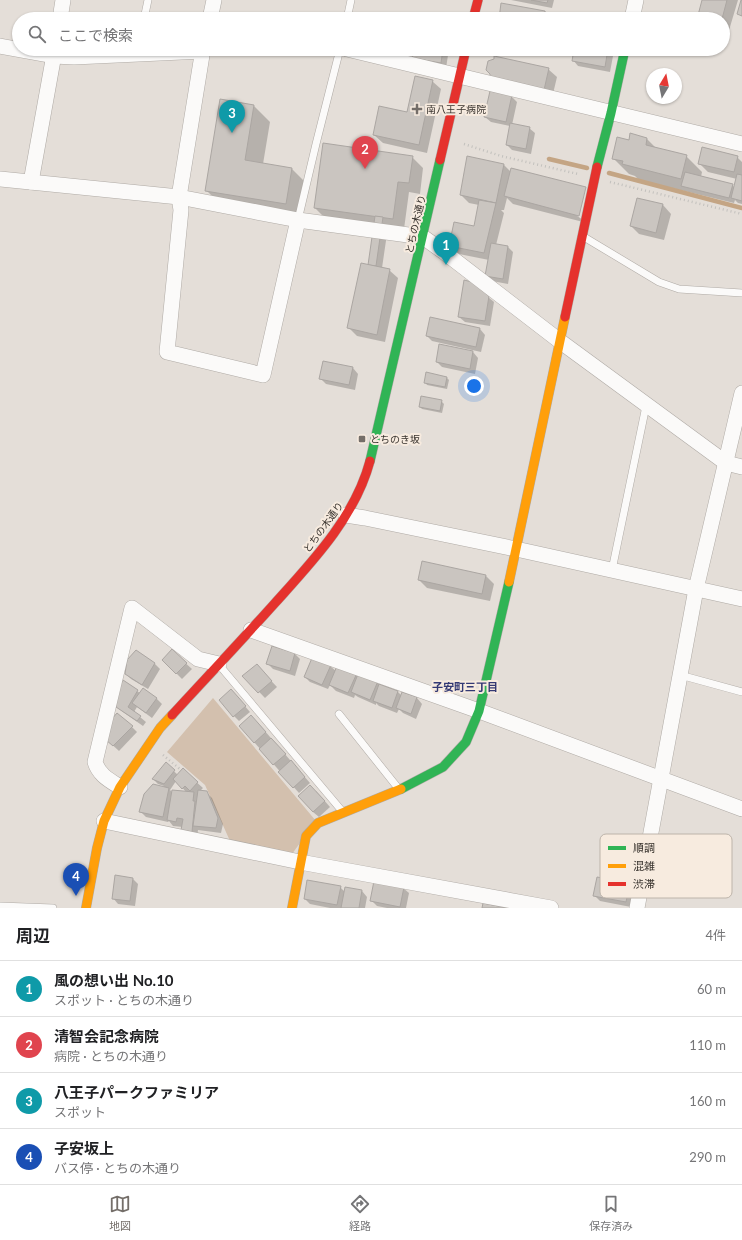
<!DOCTYPE html>
<html lang="ja">
<meta charset="utf-8">
<style>
body{margin:0;font-family:Lato,"Noto Sans JP",sans-serif;background:#f6f6f6;color:#202124}
.compass{position:absolute;left:646px;top:68px;width:36px;height:36px;border-radius:50%;background:#fff;box-shadow:0 1px 3px #0004;rotate:10deg}
.you{position:absolute;left:474px;top:386px;width:14px;height:14px;margin:-10px;border:3px solid #fff;border-radius:50%;background:#1a73e8;box-shadow:0 0 0 6px #1a73e833}
.badge{display:grid;place-items:center;width:26px;height:26px;border-radius:50%;background:#746e69;color:#fff;font-size:13px;font-weight:700}
.pin{position:absolute;translate:-50% -33px;filter:drop-shadow(0 1px 2px #0008)}
.pin::after{content:'';position:absolute;top:21px;width:14px;height:12px;background:inherit;clip-path:polygon(0 0,100% 0,50% 100%)}
.list{margin:0;padding:0;list-style:none}
h2{display:flex;justify-content:space-between;align-items:center;height:52px;margin:0;padding:0 16px;font-size:17px}
h2 small{font-size:13px;font-weight:400;color:#757577}
.list li{display:grid;grid-template-columns:26px 1fr auto;gap:12px;align-items:center;box-sizing:border-box;height:56px;padding:0 16px;border-top:1px solid #e0e0e0}
.list b{display:block;font-size:15px;white-space:nowrap}
.list p{margin:0;font-size:13px;white-space:nowrap;color:#757577}
.list em{font-size:13px;font-style:normal;color:#757577}
.icon{flex:none;width:22px;height:22px;fill:none;stroke:currentColor;stroke-width:2;stroke-linecap:round;stroke-linejoin:round}
.map{position:relative;flex:none;width:742px;height:908px;overflow:hidden}
.search{position:absolute;background:#fff;box-shadow:0 1px 3px #0004;left:12px;right:12px;top:12px;height:44px;display:flex;align-items:center;gap:10px;box-sizing:border-box;padding:0 14px;border-radius:22px;color:#757577;font-size:15px}
.sheet{height:276px;background:#fff}
nav{display:flex;justify-content:space-around;align-items:center;box-sizing:border-box;height:56px;border-top:1px solid #e0e0e0;background:#fff;font-size:11px;color:#757577}
nav a{display:grid;justify-items:center;gap:2px}
nav .on{color:#746e69}
.map>svg:first-child{display:block}
.green{fill:#d3c0ae}
.shadow{fill:#0003;fill-rule:evenodd}
.lines{fill:none;stroke-linecap:round;stroke-linejoin:round}
.stream{stroke:#c4a584;stroke-width:4.5}
.building{fill:#cac5c0;stroke:#aba6a2}
.lane-casing{stroke:#afaaa5;stroke-width:8}
.street-casing{stroke:#afaaa5;stroke-width:16}
.fast-casing{stroke:#afaaa5;stroke-width:10}
.slow-casing{stroke:#afaaa5;stroke-width:10}
.jam-casing{stroke:#afaaa5;stroke-width:10}
.path{stroke:#c2c0bd;stroke-width:2.5;stroke-dasharray:1 3;stroke-linecap:butt}
.lane{stroke:#fbfaf9;stroke-width:7}
.street{stroke:#fbfaf9;stroke-width:15}
.fast{stroke:#30b455;stroke-width:9}
.slow{stroke:#ff9f0a;stroke-width:9}
.jam{stroke:#e5322d;stroke-width:9}
.poi-dot{fill:#746e69;stroke:#f7ebdf;stroke-width:1.5}
.labels{text-anchor:middle;stroke-width:4;stroke-linejoin:round;paint-order:stroke}
.poi-label{font-size:10px;fill:#37322d;stroke:#f7ebdf;text-anchor:start}
.street-label{font-size:10px;fill:#37322d;stroke:#f7ebdf}
.neighbourhood-label{font-size:11px;font-weight:bold;fill:#343974;stroke:#f7ebdf}
.key{fill:#f7ebdf;stroke:#bdb4aa;stroke-width:1}
.key-label{font-size:11px;fill:#37322d}
</style>
<div class="map">
<svg width="742" height="908" viewBox="0 0 742 908">
<rect width="100%" height="100%" fill="#e4ded8"/>
<polygon class="green" points="213,698 316,821 292,854 230,841 205,785 167,752"/>
<g class="shadow">
<polygon points="511,0 554,0 552,8"/>
<polygon points="703,0 738,0 727,37 723,36 723,19 698,19"/>
<polygon points="545,11 550,17 550,19 500,19"/>
<polygon points="415,49 449,49 446,68 419,63"/>
<polygon points="575,49 608,50 613,56 610,72 578,66 573,60"/>
<polygon points="548,69 557,77 552,98 499,86"/>
<polygon points="432,81 441,89 427,153 383,143 374,135 408,114"/>
<polygon points="511,96 517,102 512,125 529,128 535,133 531,154 512,150 507,145 510,126 491,122 485,117"/>
<polygon points="254,106 270,122 263,164 292,169 308,185 302,220 222,206 206,190"/>
<polygon points="647,139 657,149 686,156 702,172 701,177 732,185 735,188 737,179 708,172 699,163 737,157 742,162 742,204 738,203 735,200 734,203 639,180 635,176 629,174 613,158 629,141"/>
<polygon points="412,157 423,168 420,194 409,192 404,229 388,227 382,268 389,270 398,278 385,342 357,336 349,328 369,266 375,225 326,219 315,208"/>
<polygon points="504,165 511,172 512,169 587,223 513,204 507,198 504,210 501,210 504,213 496,245 508,247 513,252 508,284 492,281 486,276 489,260 459,254 450,246 475,227 479,205 469,203 461,195"/>
<polygon points="663,205 671,214 664,240 639,234 631,226"/>
<polygon points="488,297 494,302 490,326 465,322 459,317"/>
<polygon points="480,329 485,335 481,352 432,341 427,336"/>
<polygon points="440,346 473,352 478,358 475,374 442,367 437,362"/>
<polygon points="353,368 358,374 355,390 326,384 321,379"/>
<polygon points="447,378 449,380 447,389 427,385 425,382"/>
<polygon points="441,401 444,404 442,413 422,409 420,407"/>
<polygon points="486,576 494,584 490,601 427,588 419,580"/>
<polygon points="273,647 295,654 300,659 295,676 273,669 268,664"/>
<polygon points="136,651 155,664 160,669 148,689 131,679 126,674"/>
<polygon points="172,651 192,669 182,679 163,660"/>
<polygon points="330,666 336,671 338,667 377,682 381,686 398,692 402,696 403,693 417,698 422,704 416,719 403,713 399,709 397,713 379,706 376,703 376,705 358,697 355,695 354,698 336,691 330,685 328,689 310,682 305,677"/>
<polygon points="262,671 277,687 265,698 244,676"/>
<polygon points="123,682 140,693 156,698 162,704 152,718 137,707 134,712 146,722 143,726 123,712 117,707"/>
<polygon points="236,696 250,712 239,721 234,716"/>
<polygon points="257,722 310,783 299,793 254,742"/>
<polygon points="132,727 137,732 119,751 107,740"/>
<path d="M 166,764 L 178,775 L 183,770 L 203,788 L 200,791 L 206,792 L 212,798 L 223,824 L 221,833 L 198,830 L 197,837 L 183,827 L 173,826 L 169,821 L 168,822 L 146,817 L 141,812 L 163,788 L 164,786 L 158,784 L 153,779 ZM 176,781 L 187,793 L 173,793 L 170,790 Z"/>
<polygon points="316,791 330,807 319,817 313,812"/>
<polygon points="133,879 138,884 135,906 118,904 113,898"/>
<polygon points="629,884 634,889 631,907 600,901 595,896"/>
<polygon points="340,887 345,892 362,891 367,897 365,908 330,908 310,904 305,899"/>
<polygon points="403,888 409,893 406,908 387,908 377,906 371,900"/>
</g>
<g class="lines">
<g class="stream">
<polyline points="549,159 587,168"/>
<polyline points="609,173 742,208"/>
</g>
</g>
<g class="building">
<polygon points="531,0 548,0 547,3"/>
<polygon points="702,0 727,0 722,19 697,19"/>
<polygon points="741,0 742,0 742,16 737,14"/>
<polygon points="501,3 545,11 544,19 499,19"/>
<polygon points="414,49 443,49 441,63 412,58"/>
<polygon points="574,49 608,49 605,67 572,61"/>
<polygon points="494,56 549,68 544,90 490,78 490,74 486,70 488,61 494,59"/>
<polygon points="415,76 433,80 419,145 373,135 379,106 407,112"/>
<polygon points="490,91 512,95 506,122 484,117"/>
<polygon points="220,99 254,105 245,160 292,168 286,204 205,191"/>
<polygon points="510,123 530,127 526,149 506,145"/>
<polygon points="630,133 647,138 646,145 687,155 681,179 622,164 623,161 612,159 617,137 629,140"/>
<polygon points="323,143 413,156 409,183 398,182 393,219 314,208"/>
<polygon points="702,147 738,156 734,172 698,164"/>
<polygon points="467,156 504,164 496,203 460,195"/>
<polygon points="511,168 586,187 579,216 504,196"/>
<polygon points="685,172 733,184 729,198 681,186"/>
<polygon points="737,174 742,175 742,201 731,198"/>
<polygon points="637,198 663,204 656,233 630,226"/>
<polygon points="479,200 496,203 484,253 449,246 454,222 474,226"/>
<polygon points="375,216 383,217 376,266 368,265"/>
<polygon points="491,243 508,246 503,279 485,276"/>
<polygon points="361,263 390,269 377,335 347,328"/>
<polygon points="464,280 472,282 489,296 485,321 458,317"/>
<polygon points="430,317 480,328 476,347 426,336"/>
<polygon points="439,344 473,351 470,369 436,362"/>
<polygon points="323,361 353,367 349,385 319,379"/>
<polygon points="426,372 447,377 445,387 424,383"/>
<polygon points="421,396 442,400 440,411 419,407"/>
<polygon points="422,561 486,575 482,594 418,580"/>
<polygon points="272,646 295,653 290,671 266,664"/>
<polygon points="172,649 187,663 176,674 162,660"/>
<polygon points="136,650 155,663 142,685 125,674 127,660"/>
<polygon points="312,658 331,665 322,685 304,677"/>
<polygon points="257,664 272,681 258,693 242,676"/>
<polygon points="337,666 357,673 348,693 329,685"/>
<polygon points="358,674 378,681 370,700 351,692"/>
<polygon points="123,680 138,690 128,707 141,716 137,721 116,707 118,689"/>
<polygon points="379,684 398,691 392,708 373,701"/>
<polygon points="143,688 157,698 146,713 132,703"/>
<polygon points="231,689 246,706 233,717 219,700"/>
<polygon points="402,692 417,697 411,714 396,708"/>
<polygon points="117,713 133,726 113,746 106,740 111,720"/>
<polygon points="251,715 266,732 254,743 239,726"/>
<polygon points="271,738 286,754 273,765 259,749"/>
<polygon points="291,760 305,777 293,788 278,772"/>
<polygon points="166,762 175,770 164,784 152,779"/>
<polygon points="183,768 198,782 190,791 185,786 182,789 173,779"/>
<polygon points="153,784 169,788 163,817 139,812 144,794"/>
<polygon points="310,785 325,801 313,812 298,796"/>
<polygon points="172,790 194,792 193,801 195,801 192,832 181,830 183,819 177,818 176,822 167,820"/>
<polygon points="198,790 207,791 218,818 216,828 193,826"/>
<polygon points="115,875 133,878 130,901 112,899"/>
<polygon points="597,877 630,883 626,902 593,896"/>
<polygon points="307,880 341,886 337,905 304,899"/>
<polygon points="374,881 404,887 400,907 370,901"/>
<polygon points="345,887 362,890 359,908 341,908"/>
<polygon points="483,903 508,908 482,908"/>
</g>
<g class="lines">
<g class="lane-casing">
<g id="lane">
<polyline points="144,19 148,0"/>
<polyline points="347,19 351,0"/>
<polyline points="298,220 316,144 340,49"/>
<polyline points="584,237 659,282 679,289 742,293"/>
<polyline points="612,570 646,406"/>
<polyline points="220,666 342,811"/>
<polyline points="680,675 742,692"/>
<polyline points="339,714 398,788"/>
<polyline points="0,906 53,908"/>
</g>
</g>
<g class="street-casing">
<g id="street">
<polyline points="60,19 63,0"/>
<polyline points="210,19 214,0"/>
<polyline points="632,19 636,0"/>
<polyline points="0,46 54,56 74,57 203,51"/>
<polyline points="203,49 179,197 181,210 167,352 263,375 298,220"/>
<polyline points="347,49 742,144"/>
<polyline points="0,179 179,197 298,220 423,237 444,252 561,342 726,463 742,467"/>
<polyline points="31,182 55,49"/>
<polyline points="346,515 365,518 516,549 742,599"/>
<polyline points="251,630 479,711 742,809"/>
<path d="M 120,787 C 109,780 99,775 95,762 L 132,608 L 198,659 L 219,664"/>
<polyline points="104,821 300,862 551,908"/>
<polyline points="637,908 696,589 742,393"/>
</g>
</g>
<g class="fast-casing">
<g id="fast">
<polyline points="597,167 611,113 625,49"/>
<polyline points="370,461 440,160"/>
<polyline points="401,789 443,767 466,742 479,711 509,582"/>
</g>
</g>
<g class="slow-casing">
<g id="slow">
<polyline points="509,582 565,317"/>
<polyline points="86,908 97,848 104,821 120,787 160,728 172,715"/>
<polyline points="292,908 306,836 318,823 401,789"/>
</g>
</g>
<g class="jam-casing">
<g id="jam">
<polyline points="473,19 478,0"/>
<polyline points="440,160 466,49"/>
<polyline points="565,317 597,167"/>
<path d="M 172,715 C 206,678 241,641 275,603 C 313,561 355,517 370,461"/>
</g>
</g>
<g class="path">
<polyline points="464,144 501,156 578,174"/>
<polyline points="610,182 742,214"/>
<polyline points="163,755 181,770"/>
</g>
<use href="#lane" class="lane"/>
<use href="#street" class="street"/>
<use href="#fast" class="fast"/>
<use href="#slow" class="slow"/>
<use href="#jam" class="jam"/>
</g>
<g class="poi-dot">
<path d="M415 103h4v4h4v4h-4v4h-4v-4h-4v-4h4z"/>
<rect x="358" y="435" width="8" height="8" rx="2"/>
</g>
<g class="labels">
<g class="poi-label">
<text x="426" y="113">南八王子病院</text>
<text x="370" y="443">とちのき坂</text>
</g>
<g class="street-label">
<text transform="translate(415 224) rotate(-77)" y="4">とちの木通り</text>
<text transform="translate(323 527) rotate(-54)" y="4">とちの木通り</text>
</g>
<g class="neighbourhood-label">
<text x="465" y="691">子安町三丁目</text>
</g>
</g>
<rect x="600" y="834" width="132" height="64" rx="6" class="key"/>
<rect x="608" y="846" width="18" height="4" fill="#30b455"/>
<rect x="608" y="864" width="18" height="4" fill="#ff9f0a"/>
<rect x="608" y="882" width="18" height="4" fill="#e5322d"/>
<g class="key-label">
<text x="633" y="852">順調</text>
<text x="633" y="870">混雑</text>
<text x="633" y="888">渋滞</text>
</g>
</svg>
<svg class="compass" viewBox="-18 -18 36 36"><path d="M0-13l5 13h-10z" fill="#e53935"/><path d="M0 13l5-13h-10z" fill="#757577"/></svg>
<div class="you"></div>
<div class="pin badge" style="left:446px;top:265px;background:#0f9aa8">1</div>
<div class="pin badge" style="left:365px;top:169px;background:#e0444e">2</div>
<div class="pin badge" style="left:232px;top:133px;background:#0f9aa8">3</div>
<div class="pin badge" style="left:76px;top:896px;background:#1a4fb4">4</div>
<div class="search"><svg class="icon" aria-label="search" viewBox="0 0 24 24"><circle cx="10" cy="10" r="6"/><path d="M15 15l6 6"/></svg>ここで検索</div>
</div>
<section class="sheet">
<h2>周辺<small>4件</small></h2>
<ul class="list">
<li><span class="badge" style="background:#0f9aa8">1</span><div><b>風の想い出 No.10</b><p>スポット · とちの木通り</p></div><em>60 m</em></li>
<li><span class="badge" style="background:#e0444e">2</span><div><b>清智会記念病院</b><p>病院 · とちの木通り</p></div><em>110 m</em></li>
<li><span class="badge" style="background:#0f9aa8">3</span><div><b>八王子パークファミリア</b><p>スポット</p></div><em>160 m</em></li>
<li><span class="badge" style="background:#1a4fb4">4</span><div><b>子安坂上</b><p>バス停 · とちの木通り</p></div><em>290 m</em></li>
</ul>
</section>
<nav>
<a class="on"><svg class="icon" aria-label="map" viewBox="0 0 24 24"><path d="M3 6l6-2 6 2 6-2v14l-6 2-6-2-6 2zM9 4v14M15 6v14"/></svg>地図</a>
<a><svg class="icon" aria-label="directions" viewBox="0 0 24 24"><path d="M12 3l9 9-9 9-9-9zM9 14v-3h6M13 9l2 2-2 2"/></svg>経路</a>
<a><svg class="icon" aria-label="saved" viewBox="0 0 24 24"><path d="M7 4h10v16l-5-4-5 4z"/></svg>保存済み</a>
</nav>
